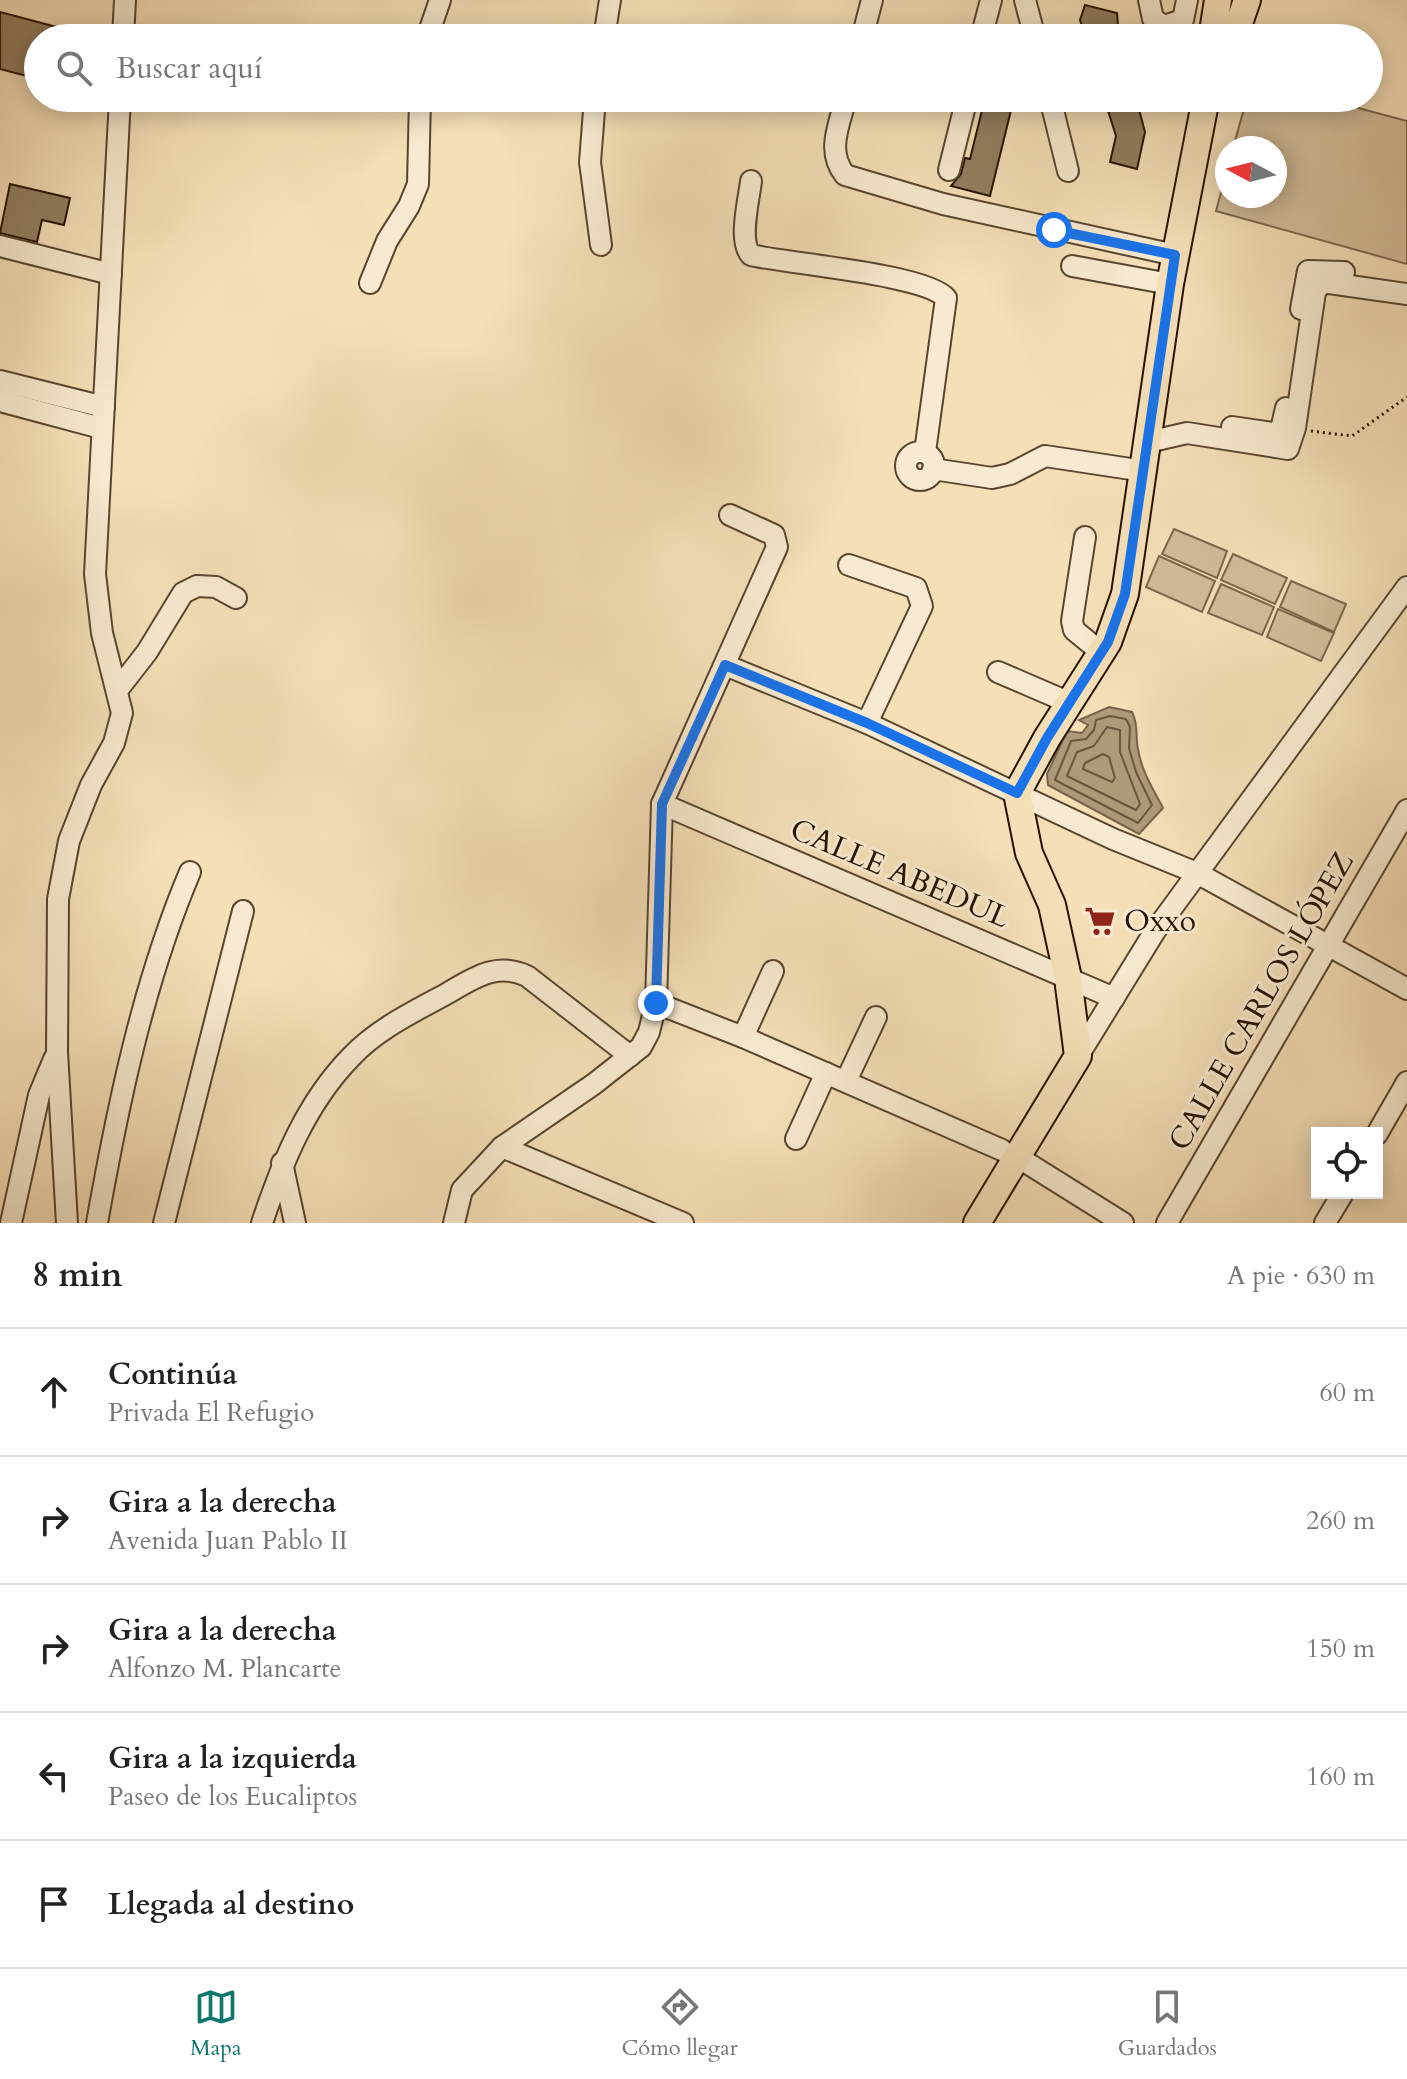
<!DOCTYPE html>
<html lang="es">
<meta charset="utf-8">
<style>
body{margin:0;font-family:Cardo,serif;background:#f2f2f2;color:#222}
.controls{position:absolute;right:24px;bottom:24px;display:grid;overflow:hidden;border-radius:0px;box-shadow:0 4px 20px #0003}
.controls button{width:72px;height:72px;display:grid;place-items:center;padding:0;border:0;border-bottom:2px solid #e0e0e0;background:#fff;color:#222;font:40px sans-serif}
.compass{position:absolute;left:1215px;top:136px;width:72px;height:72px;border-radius:50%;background:#fff;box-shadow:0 4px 20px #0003;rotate:277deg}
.stop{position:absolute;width:24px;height:24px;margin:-18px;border:6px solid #1a73e8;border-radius:50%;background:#fff}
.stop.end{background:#1a73e8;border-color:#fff;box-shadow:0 2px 8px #0008}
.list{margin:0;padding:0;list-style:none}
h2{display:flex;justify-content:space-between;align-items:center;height:104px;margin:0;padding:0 32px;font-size:34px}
h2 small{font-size:26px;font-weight:400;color:#767676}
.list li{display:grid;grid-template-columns:52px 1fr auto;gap:24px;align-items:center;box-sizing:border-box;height:128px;padding:0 32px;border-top:2px solid #e0e0e0}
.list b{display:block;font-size:30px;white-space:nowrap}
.list p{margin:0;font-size:26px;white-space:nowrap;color:#767676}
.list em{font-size:26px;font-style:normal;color:#767676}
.icon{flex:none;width:44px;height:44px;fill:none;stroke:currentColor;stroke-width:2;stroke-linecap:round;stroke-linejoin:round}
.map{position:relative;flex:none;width:1407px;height:1223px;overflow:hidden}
.search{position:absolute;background:#fff;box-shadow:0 4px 20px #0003;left:24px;right:24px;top:24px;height:88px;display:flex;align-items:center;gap:20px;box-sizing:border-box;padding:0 28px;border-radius:44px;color:#767676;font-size:30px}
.sheet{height:744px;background:#fff}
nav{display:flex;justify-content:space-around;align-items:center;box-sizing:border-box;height:112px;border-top:2px solid #e0e0e0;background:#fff;font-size:22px;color:#767676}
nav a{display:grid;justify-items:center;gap:4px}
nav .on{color:#0f766e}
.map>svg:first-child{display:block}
.green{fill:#d2bc98;stroke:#7c674c;stroke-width:2}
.water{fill:#ae9979;stroke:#776349;stroke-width:2}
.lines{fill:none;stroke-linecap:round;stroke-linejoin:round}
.shore{stroke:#6a563c;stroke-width:2}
.building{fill:#917d5f;stroke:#251200;stroke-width:2}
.minor-casing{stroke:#59452e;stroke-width:24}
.major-casing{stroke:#251200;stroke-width:30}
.path{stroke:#251200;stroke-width:3;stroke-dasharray:2 4;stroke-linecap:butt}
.minor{stroke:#f8ead0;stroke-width:20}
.major{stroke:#f5dfb7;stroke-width:26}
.route{stroke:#1a73e8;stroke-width:10}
.labels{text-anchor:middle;stroke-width:6;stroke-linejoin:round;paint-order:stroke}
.street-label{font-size:30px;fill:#251200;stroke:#f8ead0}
.poi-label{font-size:30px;fill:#251200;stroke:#f8ead0;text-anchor:start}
</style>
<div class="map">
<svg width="1407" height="1223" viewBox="0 0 1407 1223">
<rect width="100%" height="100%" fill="#f5dfb7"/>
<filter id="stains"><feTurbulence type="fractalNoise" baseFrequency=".0025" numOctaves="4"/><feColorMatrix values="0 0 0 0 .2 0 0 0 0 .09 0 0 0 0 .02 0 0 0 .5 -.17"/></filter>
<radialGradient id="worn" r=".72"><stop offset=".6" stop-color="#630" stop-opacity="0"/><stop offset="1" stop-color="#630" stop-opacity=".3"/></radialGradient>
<g class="green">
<polygon points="1247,98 1321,98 1407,121 1407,264 1216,211 1227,170 1227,196 1275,196 1275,148 1233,148"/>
<polygon points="1174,529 1227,551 1217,578 1162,554"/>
<polygon points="1233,554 1287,578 1275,604 1221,580"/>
<polygon points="1159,556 1215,581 1202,612 1146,587"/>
<polygon points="1291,581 1346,604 1334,632 1280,607"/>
<polygon points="1221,584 1274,607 1262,635 1208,613"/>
<polygon points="1278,609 1334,633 1321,661 1267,637"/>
</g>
<path class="water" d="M 1109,707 L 1132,712 C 1139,726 1135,735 1138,749 C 1141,770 1153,789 1163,808 L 1139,834 L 1048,785 L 1047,774 L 1067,731 L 1082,733 L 1088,725 L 1079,720 Z"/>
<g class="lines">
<g class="shore">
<polygon points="1110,716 1126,719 1130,727 1129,748 1136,772 1152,805 1138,823 1055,780 1071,741 1086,739 1094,730 1096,720"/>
<polygon points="1107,727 1120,730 1120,752 1140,804 1136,810 1067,776 1077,752 1094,746"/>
<polygon points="1103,754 1109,757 1115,778 1112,782 1083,769 1085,763"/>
</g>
</g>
<g class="building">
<polygon points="1085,5 1117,13 1119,38 1086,38 1080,20"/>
<polygon points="0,12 83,34 82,38 38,38 38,79 0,69"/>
<polygon points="985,98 1014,98 990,196 951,186 961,174 965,158 970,159"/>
<polygon points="1104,98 1136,98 1145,132 1137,169 1110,162 1116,136"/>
<polygon points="10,184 70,198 64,225 42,220 37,242 0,233"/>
</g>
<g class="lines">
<g class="minor-casing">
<g id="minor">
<polyline points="1025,0 1035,38"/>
<polyline points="1149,0 1153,19 1164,26 1183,20 1187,0"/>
<polyline points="123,38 125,0"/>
<polyline points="427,38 440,0"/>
<polyline points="604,38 610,0"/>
<polyline points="862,38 872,0"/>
<polyline points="981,38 991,0"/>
<polyline points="595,98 590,162 601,245"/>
<path d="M 846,98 C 839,126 826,151 845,175 L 943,204 L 1175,255"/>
<polyline points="1050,98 1068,171"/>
<polyline points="949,170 967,98"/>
<path d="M 751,181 C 749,200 738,241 751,255 C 788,264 925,274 946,298 L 925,452"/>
<polyline points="0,246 111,274"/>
<polyline points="1072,266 1170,284"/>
<polyline points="370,283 387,241 409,206 418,184 420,98"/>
<polyline points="1301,309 1308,271 1344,272"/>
<polyline points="0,381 104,407"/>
<polyline points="0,401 101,428"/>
<polyline points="1232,427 1280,434 1286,408"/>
<polyline points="1148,442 1187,433 1288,449 1295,428 1315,292 1322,282 1407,294"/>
<circle cx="920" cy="466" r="14"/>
<polyline points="933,469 992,478 1010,474 1045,456 1144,471"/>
<polyline points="1085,537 1072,621 1074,630 1102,653"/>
<polyline points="849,565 916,588 922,606 867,723"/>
<polyline points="725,665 867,723 1113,839 1197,873 1407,989"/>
<polyline points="998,672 1070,703"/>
<polyline points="119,688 147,652 183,593 197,586 216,587 236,598"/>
<polyline points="662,804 1114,998"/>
<polyline points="656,1003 743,1037 1002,1150"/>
<polyline points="743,1037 773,971"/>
<polyline points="1078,1056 1155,931 1407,587"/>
<polyline points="846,1081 876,1017"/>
<polyline points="1377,1134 1407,1082"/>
<polyline points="796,1139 826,1073"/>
<polyline points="502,1147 683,1223"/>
<polyline points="1016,1156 1123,1223"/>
<polyline points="282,1163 295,1223"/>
<polyline points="11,1223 39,1095 54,1059"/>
<polyline points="67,1223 57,1052 58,899 69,841 91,785 114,743 122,713 102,633 95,574 120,98"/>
<path d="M 97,1223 C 118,1105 143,983 190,872"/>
<polyline points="164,1223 243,911"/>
<path d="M 262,1223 C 282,1163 306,1103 351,1057 C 377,1029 415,1011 448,993 C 475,977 497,962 527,976 L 630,1056"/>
<polyline points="454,1223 462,1190 502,1147 594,1084 641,1047 649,1032 656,1003 662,804 777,547 774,535 730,515"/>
<polyline points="1167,1223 1407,810"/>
<polyline points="1325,1223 1343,1193"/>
</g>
</g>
<g class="major-casing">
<g id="major">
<polyline points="1212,38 1218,0"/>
<polyline points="1234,38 1247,0"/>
<polyline points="977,1223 1078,1056 1068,978 1052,905 1029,853 1017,793 1047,738 1108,642 1125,594 1170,284 1206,98"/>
</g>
</g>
<polyline class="path" points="1311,431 1352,436 1407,397"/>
<use href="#minor" class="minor"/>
<use href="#major" class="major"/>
</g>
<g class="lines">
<polyline class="route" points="656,1003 662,804 725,665 867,723 1017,793 1047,738 1108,642 1125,594 1175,255 1054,230"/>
</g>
<defs>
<g id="supermarket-bare" transform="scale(2.4)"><path d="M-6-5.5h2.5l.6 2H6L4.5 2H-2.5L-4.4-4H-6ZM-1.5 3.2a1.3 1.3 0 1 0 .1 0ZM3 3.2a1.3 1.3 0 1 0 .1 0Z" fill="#8f2418" stroke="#f8ead0" stroke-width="2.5" paint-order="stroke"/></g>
</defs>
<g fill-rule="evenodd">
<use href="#supermarket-bare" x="1100" y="921"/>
</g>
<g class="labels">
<g class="street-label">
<text transform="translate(900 873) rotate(23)" y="10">CALLE ABEDUL</text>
<text transform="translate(1261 1001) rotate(-60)" y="10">CALLE CARLOS LÓPEZ</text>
</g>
<g class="poi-label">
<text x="1124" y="931">Oxxo</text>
</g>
</g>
<rect width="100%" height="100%" filter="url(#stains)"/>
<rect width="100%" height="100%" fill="url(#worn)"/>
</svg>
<div class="controls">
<button><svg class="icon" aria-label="locate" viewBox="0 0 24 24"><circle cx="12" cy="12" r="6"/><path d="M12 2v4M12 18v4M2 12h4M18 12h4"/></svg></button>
</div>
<svg class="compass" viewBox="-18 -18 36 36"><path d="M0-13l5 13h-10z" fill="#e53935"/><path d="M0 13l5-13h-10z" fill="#767676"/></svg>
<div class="stop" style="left:1054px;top:230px"></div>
<div class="stop end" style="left:656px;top:1003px"></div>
<div class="search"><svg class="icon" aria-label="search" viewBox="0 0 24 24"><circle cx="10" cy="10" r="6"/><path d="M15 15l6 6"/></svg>Buscar aquí</div>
</div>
<section class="sheet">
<h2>8 min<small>A pie · 630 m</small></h2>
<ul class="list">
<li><svg class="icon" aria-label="ahead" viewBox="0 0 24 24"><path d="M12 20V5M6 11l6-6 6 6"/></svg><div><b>Continúa</b><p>Privada El Refugio</p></div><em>60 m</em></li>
<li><svg class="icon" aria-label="right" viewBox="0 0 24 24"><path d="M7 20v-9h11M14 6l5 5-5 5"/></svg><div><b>Gira a la derecha</b><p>Avenida Juan Pablo II</p></div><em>260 m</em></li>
<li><svg class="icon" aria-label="right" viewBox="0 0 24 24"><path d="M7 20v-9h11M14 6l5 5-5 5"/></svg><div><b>Gira a la derecha</b><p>Alfonzo M. Plancarte</p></div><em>150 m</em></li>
<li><svg class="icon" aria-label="left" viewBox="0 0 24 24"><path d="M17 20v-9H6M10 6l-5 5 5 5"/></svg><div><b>Gira a la izquierda</b><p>Paseo de los Eucaliptos</p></div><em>160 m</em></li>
<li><svg class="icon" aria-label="arrive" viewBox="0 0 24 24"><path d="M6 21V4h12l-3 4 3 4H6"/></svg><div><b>Llegada al destino</b></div></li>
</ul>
</section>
<nav>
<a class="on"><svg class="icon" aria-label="map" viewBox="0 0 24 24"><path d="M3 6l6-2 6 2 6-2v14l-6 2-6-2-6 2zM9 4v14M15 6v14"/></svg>Mapa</a>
<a><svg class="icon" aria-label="directions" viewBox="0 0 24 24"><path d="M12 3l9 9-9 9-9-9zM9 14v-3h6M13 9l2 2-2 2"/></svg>Cómo llegar</a>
<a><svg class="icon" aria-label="saved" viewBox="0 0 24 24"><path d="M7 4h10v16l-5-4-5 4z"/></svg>Guardados</a>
</nav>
